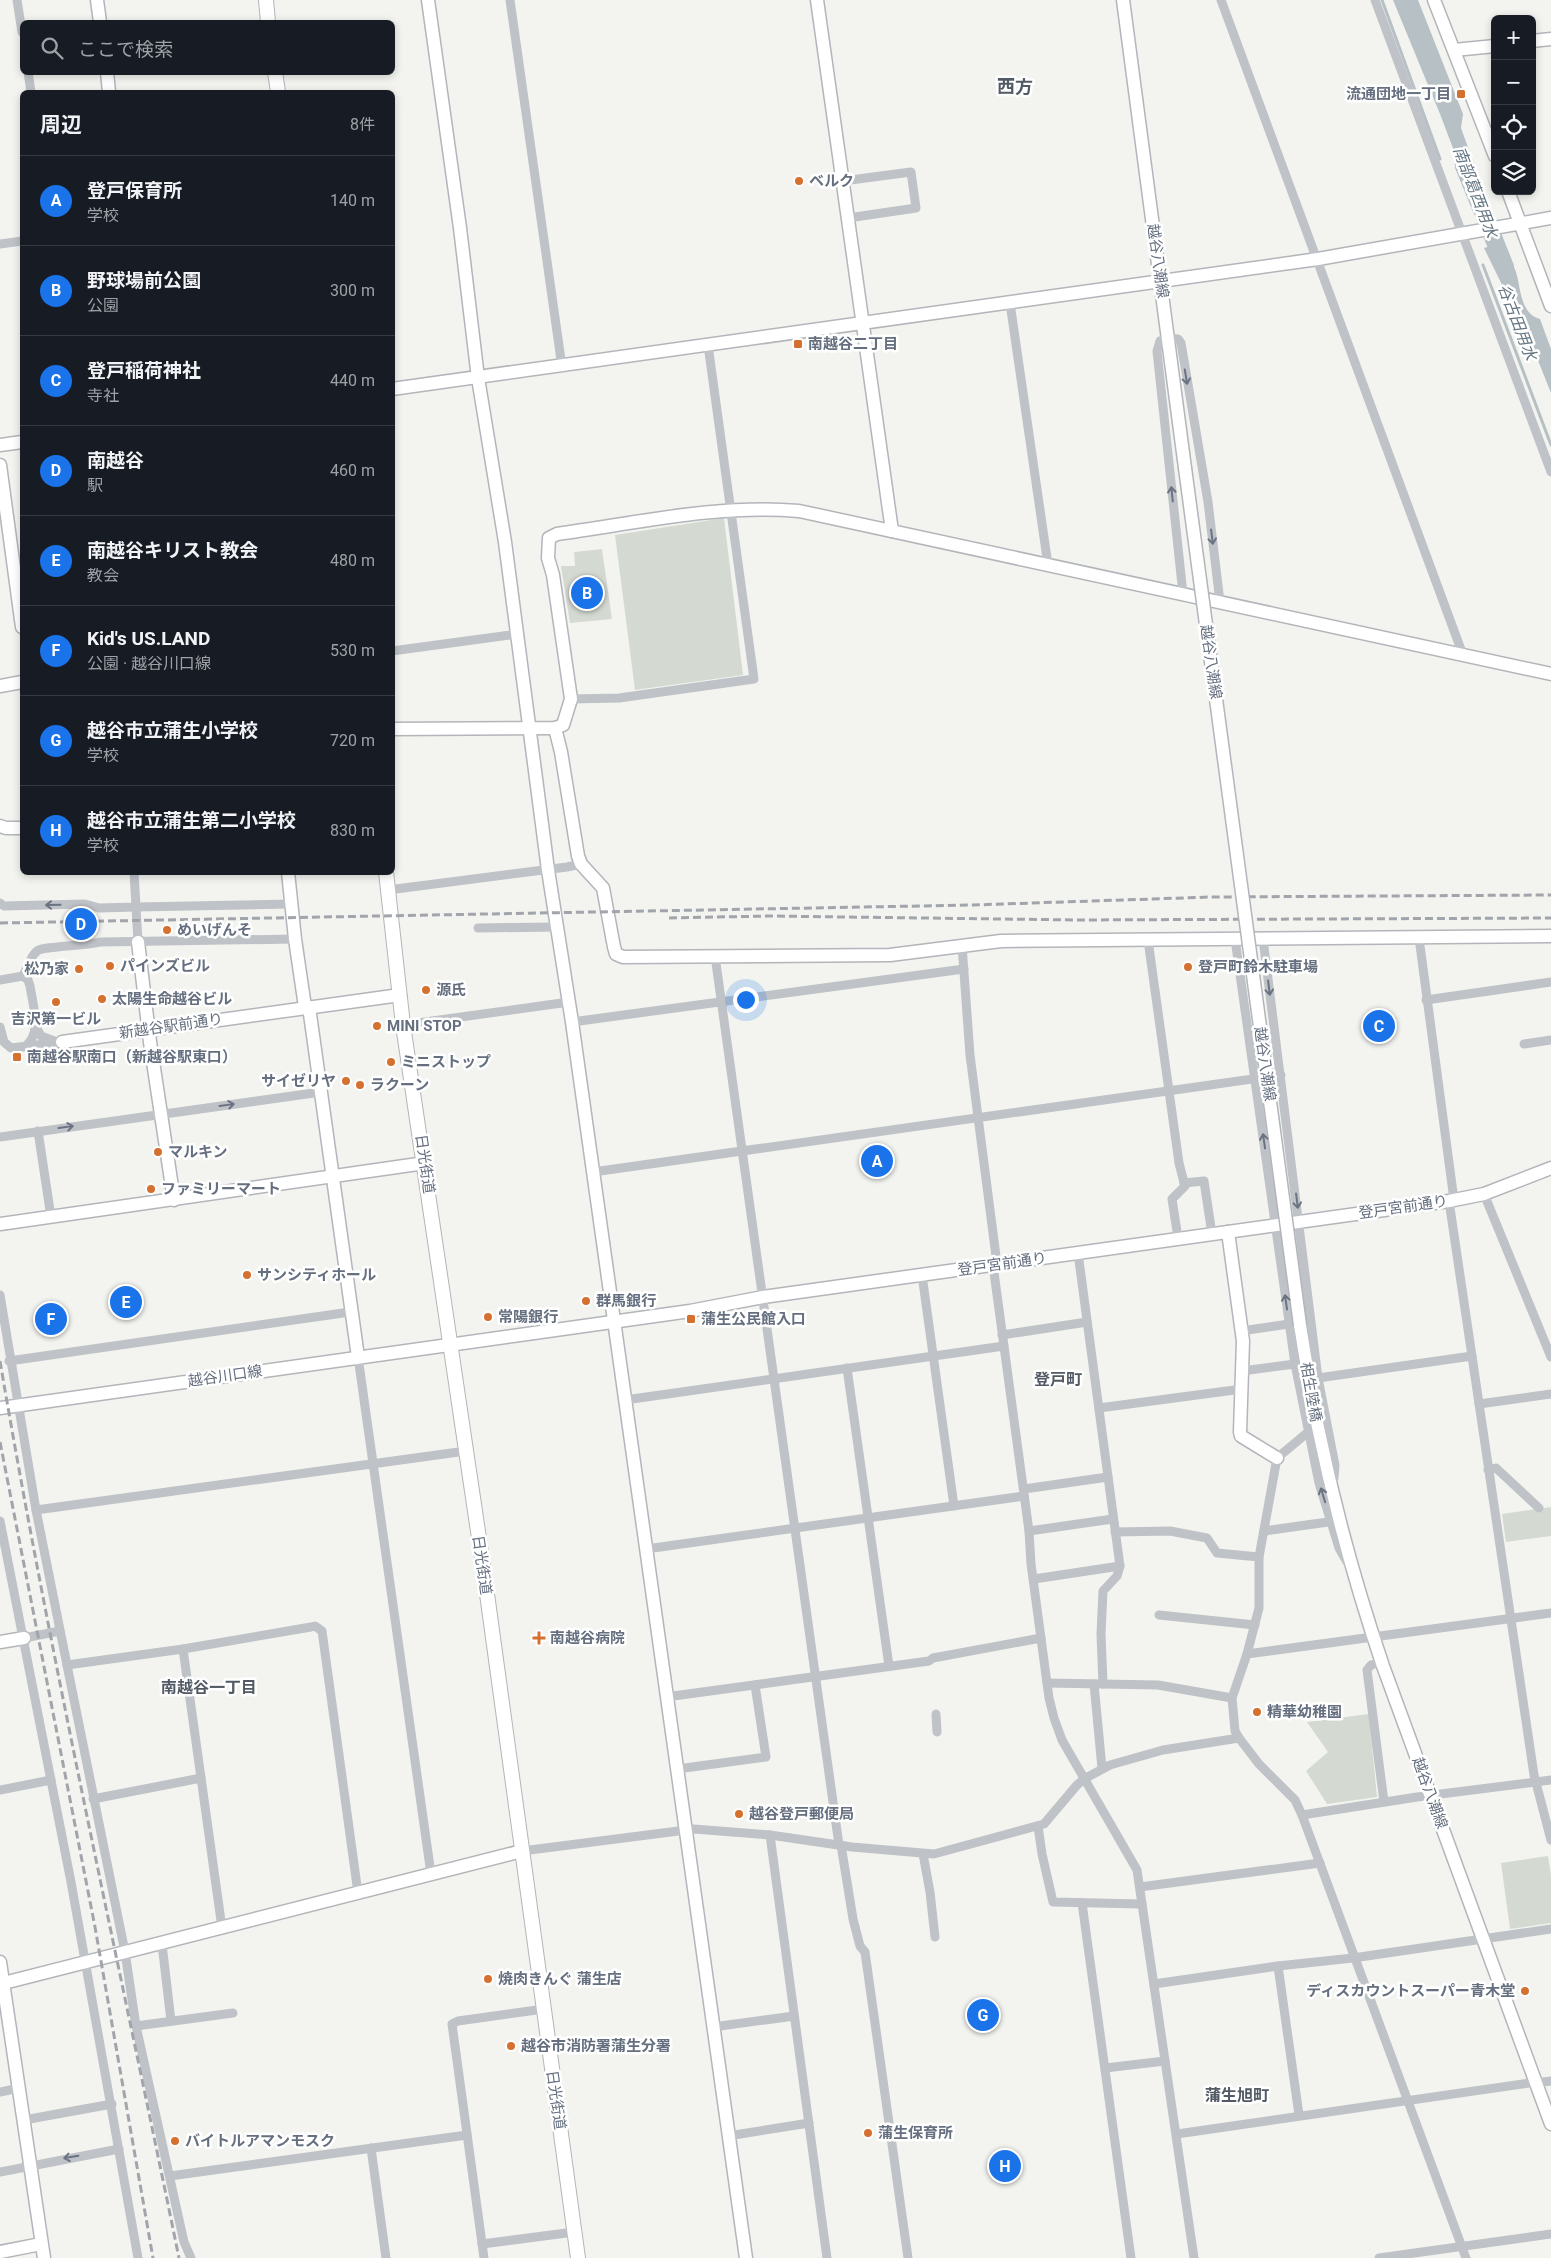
<!DOCTYPE html>
<html lang="ja">
<meta charset="utf-8">
<style>
:root{--surface:#171b24;--page:#20242c;--text:#f1f3f6;--muted:#9ea1a6;--line:#363941;--accent:#1a73e8}
body{margin:0;font-family:Roboto,"Noto Sans JP",sans-serif;background:var(--page);color:var(--text)}
.controls{position:absolute;right:15px;top:15px;display:grid;overflow:hidden;border-radius:8px;box-shadow:0 2px 8px #0003}
.controls button{width:45px;height:45px;display:grid;place-items:center;padding:0;border:0;border-bottom:1px solid var(--line);background:var(--surface);color:var(--text);font:25px sans-serif}
.you{position:absolute;left:745px;top:999px;width:18px;height:18px;margin:-12px;border:4px solid #fff;border-radius:50%;background:#1a73e8;box-shadow:0 0 0 8px #1a73e833}
.badge{display:grid;place-items:center;width:32px;height:32px;border-radius:50%;background:var(--accent);color:#fff;font-size:16px;font-weight:700}
.pin{position:absolute;translate:-50% -50%;border:2px solid #fff;box-shadow:0 1px 5px #0006}
.list{margin:0;padding:0;list-style:none}
h2{display:flex;justify-content:space-between;align-items:center;height:65px;margin:0;padding:0 20px;font-size:21px}
h2 small{font-size:16px;font-weight:400;color:var(--muted)}
.list li{display:grid;grid-template-columns:32px 1fr auto;gap:15px;align-items:center;box-sizing:border-box;height:90px;padding:0 20px;border-top:1px solid var(--line)}
.list b{display:block;font-size:19px;white-space:nowrap}
.list p{margin:0;font-size:16px;white-space:nowrap;color:var(--muted)}
.list em{font-size:16px;font-style:normal;color:var(--muted)}
.icon{flex:none;width:28px;height:28px;fill:none;stroke:currentColor;stroke-width:2;stroke-linecap:round;stroke-linejoin:round}
.map{position:relative;flex:none;width:1551px;height:2258px;overflow:hidden}
.search{position:absolute;background:var(--surface);box-shadow:0 2px 8px #0003;left:20px;top:20px;width:375px;height:55px;display:flex;align-items:center;gap:12px;box-sizing:border-box;padding:0 18px;border-radius:8px;color:var(--muted);font-size:19px}
.panel{position:absolute;background:var(--surface);box-shadow:0 2px 8px #0003;left:20px;top:90px;width:375px;height:785px;border-radius:8px}
.map>svg:first-child{display:block}
.green{fill:#d4dad2}
.water{fill:#b7c0c5}
.lines{fill:none;stroke-linecap:round;stroke-linejoin:round}
.stream{stroke:#b7c0c5;stroke-width:3}
.river{stroke:#b7c0c5;stroke-width:18}
.secondary-casing{stroke:#b2b5ba;stroke-width:15}
.primary-casing{stroke:#b3b5b9;stroke-width:16}
.street{stroke:#bfc2c6;stroke-width:9}
.secondary{stroke:#fff;stroke-width:12}
.primary{stroke:#fff;stroke-width:14}
.rail{stroke:#a1a4aa;stroke-width:3;stroke-dasharray:8 4;stroke-linecap:butt}
.secondary-bridge-casing{stroke:#b2b5ba;stroke-width:15;stroke-linecap:butt}
.secondary-bridge{stroke:#fff;stroke-width:12}
.oneway{stroke:#6a7383}
.poi-dot{fill:#d5702f;stroke:#fff;stroke-width:2}
.labels{text-anchor:middle;stroke-width:5;stroke-linejoin:round;paint-order:stroke}
.poi-label{font-size:15px;font-weight:bold;fill:#656f7f;stroke:#fff;text-anchor:start}
.street-label{font-size:15px;fill:#656f7f;stroke:#fff}
.water-label{font-size:16px;font-style:italic;fill:#667783;stroke:#fff}
.neighbourhood-label{font-size:16px;font-weight:bold;fill:#525a65;stroke:#fff}
.quarter-label{font-size:18px;font-weight:bold;fill:#525a65;stroke:#fff}
</style>
<div class="map">
<svg width="1551" height="2258" viewBox="0 0 1551 2258">
<rect width="100%" height="100%" fill="#f3f4f0"/>
<g class="green">
<polygon points="724,518 743,675 635,690 615,535"/>
<polygon points="602,549 612,619 570,623 561,566 575,566 574,552"/>
<polygon points="1551,1507 1551,1536 1506,1542 1502,1514"/>
<polygon points="1369,1714 1377,1797 1327,1804 1306,1771 1328,1752 1307,1722"/>
<polygon points="1548,1856 1551,1876 1551,1923 1510,1929 1501,1863"/>
</g>
<g class="water">
<polygon points="1393,0 1418,0 1463,114 1461,128 1490,208 1473,212 1455,168 1454,151 1440,114"/>
<path d="M1504,242C1508,252 1512,262 1516,272C1521,288 1520,314 1540,319L1551,349V393L1533,348L1484,248Z"/>
</g>
<g class="lines">
<g class="stream">
<polyline points="1382,0 1440,159"/>
<polyline points="1483,265 1551,445"/>
</g>
<polyline class="river" points="1474,189 1505,267"/>
<g class="secondary-casing">
<g id="secondary">
<polyline points="97,0 100,22"/>
<polyline points="428,0 460,228 478,378 505,542 548,870 572,1022 746,2258"/>
<polyline points="817,0 892,531"/>
<polyline points="1123,0 1185,468"/>
<polyline points="1434,0 1495,156"/>
<polyline points="1532,41 1551,39"/>
<polyline points="1454,50 1495,46"/>
<polyline points="107,72 109,92"/>
<polyline points="1508,191 1551,306"/>
<polyline points="392,389 1318,259 1551,218"/>
<polyline points="0,445 22,442"/>
<polyline points="0,465 22,627"/>
<polyline points="0,686 22,682"/>
<polyline points="555,728 561,752 578,856 581,864 603,888 614,947 616,954 623,957 890,955 1001,941 1551,936"/>
<path d="M392,729L555,728L563,725L571,699L553,575L548,558L549,538L557,534C637,523 718,504 799,511L1551,674"/>
<polyline points="0,826 6,828 22,828"/>
<polyline points="288,872 295,939 305,1007"/>
<polyline points="138,942 150,1042 174,1200"/>
<polyline points="309,1007 358,1357"/>
<polyline points="62,1042 400,995"/>
<polyline points="0,1224 425,1163"/>
<polyline points="1228,1232 1243,1341 1240,1432 1241,1436 1277,1458"/>
<path d="M1300,1325C1317,1441 1345,1554 1383,1666L1551,2124"/>
<polyline points="0,1408 534,1333 690,1311 763,1297 1449,1201 1484,1194 1551,1168"/>
<polyline points="0,1642 24,1638"/>
<polyline points="0,1962 44,2258"/>
<polyline points="0,1984 522,1851"/>
<polyline points="0,2252 41,2244"/>
</g>
</g>
<g class="primary-casing">
<g id="primary">
<polyline points="266,0 268,22"/>
<polyline points="275,72 278,92"/>
<polyline points="386,872 403,1025 484,1572 578,2258"/>
</g>
</g>
<g class="street">
<polyline points="17,0 22,32"/>
<polyline points="510,0 562,367"/>
<polyline points="1221,0 1463,655"/>
<polyline points="1375,0 1551,472"/>
<polyline points="28,72 31,92"/>
<polyline points="843,181 911,172 916,208 848,218"/>
<polyline points="0,244 22,241"/>
<polyline points="1010,303 1048,565"/>
<polyline points="1183,594 1157,351 1160,341 1168,338 1178,339 1181,343 1208,502 1220,602"/>
<polyline points="392,651 517,634"/>
<polyline points="571,699 619,698 754,679 708,345"/>
<polyline points="388,890 567,867 581,864"/>
<polyline points="0,903 4,906 85,904 99,908 136,907 134,872"/>
<polyline points="478,928 558,927"/>
<polyline points="1419,938 1454,1200"/>
<polyline points="1235,939 1295,1364 1319,1483 1339,1548 1347,1562"/>
<polyline points="1263,939 1318,1378 1335,1465 1334,1478 1332,1483"/>
<polyline points="1148,940 1179,1163 1185,1186 1172,1199 1178,1238"/>
<polyline points="138,942 136,907 291,904"/>
<polyline points="962,945 970,1055 997,1264"/>
<polyline points="715,956 839,1845"/>
<path d="M23,976C27,968 30,957 37,951C43,946 87,946 100,942L295,939"/>
<path d="M0,980L23,976L28,980L30,986C33,1006 43,1035 24,1047"/>
<polyline points="1426,1000 1551,982"/>
<polyline points="572,1022 964,969"/>
<polyline points="403,1025 569,1002"/>
<polyline points="0,1027 4,1042 11,1048 62,1042"/>
<polyline points="36,1027 41,1036 57,1042"/>
<polyline points="1524,1044 1551,1040"/>
<polyline points="38,1131 51,1217"/>
<polyline points="0,1137 321,1092"/>
<polyline points="593,1172 1281,1075"/>
<polyline points="1184,1183 1204,1181 1212,1234"/>
<polyline points="1484,1194 1551,1357"/>
<polyline points="1449,1201 1534,1775 1551,1840"/>
<polyline points="1078,1253 1120,1566 1117,1576 1103,1591 1101,1634 1103,1684"/>
<polyline points="993,1265 1029,1531 1031,1564 1049,1698 1054,1718 1062,1740 1137,1870 1194,2258"/>
<polyline points="922,1275 954,1506"/>
<polyline points="0,1295 36,1510 67,1665"/>
<polyline points="1241,1331 1289,1324"/>
<polyline points="1002,1335 1087,1322"/>
<polyline points="358,1357 431,1874"/>
<polyline points="9,1361 350,1312"/>
<polyline points="847,1368 889,1666"/>
<polyline points="1242,1371 1295,1364"/>
<polyline points="1318,1378 1472,1356"/>
<polyline points="625,1400 1004,1346"/>
<polyline points="1479,1404 1551,1394"/>
<polyline points="1099,1408 1242,1389"/>
<polyline points="1307,1433 1277,1458 1259,1557 1259,1608 1247,1654 1232,1698 1235,1731 1239,1738 1259,1764 1295,1800 1302,1815 1466,2258"/>
<polyline points="1488,1470 1496,1468 1539,1508"/>
<polyline points="1024,1489 1108,1477"/>
<polyline points="36,1510 466,1451"/>
<polyline points="0,1521 71,1882 138,2258"/>
<polyline points="1029,1531 1113,1519"/>
<polyline points="1264,1531 1335,1521"/>
<polyline points="1115,1532 1170,1531 1207,1538 1217,1553 1259,1557"/>
<polyline points="646,1549 1024,1496"/>
<polyline points="1034,1579 1120,1566"/>
<polyline points="1159,1615 1255,1625"/>
<polyline points="24,1638 60,1631"/>
<polyline points="183,1649 222,1928"/>
<polyline points="1247,1654 1551,1613"/>
<polyline points="1382,1662 1371,1665 1367,1670 1384,1802"/>
<polyline points="1047,1683 1158,1685 1232,1698"/>
<polyline points="1094,1684 1102,1768"/>
<polyline points="666,1697 929,1661 933,1658 1041,1638"/>
<polyline points="936,1714 937,1732"/>
<polyline points="677,1769 766,1757 755,1685"/>
<polyline points="0,1790 51,1780"/>
<polyline points="93,1799 201,1778"/>
<polyline points="1302,1815 1417,1797 1551,1780"/>
<polyline points="1038,1826 1042,1854 1053,1902 1142,1904"/>
<polyline points="770,1835 827,2258"/>
<polyline points="841,1845 853,1919 860,1946 865,1952 908,2258"/>
<polyline points="522,1851 694,1829 770,1835 852,1847 934,1854 1044,1824 1077,1785 1084,1779 1110,1765 1163,1750 1239,1738"/>
<polyline points="923,1854 930,1892 935,1937"/>
<polyline points="1140,1887 1320,1863"/>
<polyline points="1082,1903 1131,2258"/>
<polyline points="162,1944 171,2021"/>
<polyline points="1278,1966 1299,2115"/>
<polyline points="1154,1984 1278,1966 1353,1958 1551,1929"/>
<polyline points="136,2026 233,2013"/>
<polyline points="713,2027 794,2016"/>
<polyline points="1105,2068 1165,2061"/>
<polyline points="1536,2083 1551,2081"/>
<polyline points="0,2092 19,2088"/>
<polyline points="24,2120 112,2104"/>
<polyline points="1177,2134 1536,2082"/>
<polyline points="728,2136 809,2123"/>
<polyline points="371,2148 386,2258"/>
<polyline points="0,2172 119,2149"/>
<polyline points="170,2176 467,2135"/>
<polyline points="482,2244 574,2232"/>
<polyline points="191,2258 184,2242 136,2026 125,1952 67,1665 183,1649 311,1627 315,1626 322,1631 358,1893"/>
<polyline points="484,2258 452,2024 458,2021 544,2009"/>
<polyline points="1379,2258 1551,2234"/>
</g>
<use href="#secondary" class="secondary"/>
<use href="#primary" class="primary"/>
<g class="rail">
<polyline points="669,918 768,916 1079,920 1551,918"/>
<polyline points="0,923 973,905 1211,897 1551,895"/>
<path d="M0,1361C51,1662 118,1959 179,2258"/>
<polyline points="0,1442 95,1927 153,2258"/>
</g>
<g class="secondary-bridge-casing">
<polyline id="secondary-bridge" points="1185,468 1300,1325"/>
</g>
<use href="#secondary-bridge" class="secondary-bridge"/>
</g>
<defs><path id="oneway-shaft" d="M-6 0H5M1.5-3L5.5 0L1.5 3" fill="none" stroke-width="1.6" stroke-linecap="round" stroke-linejoin="round" transform="scale(1.25)"/></defs>
<g class="oneway">
<use href="#oneway-shaft" transform="translate(1186 377) rotate(81)"/>
<use href="#oneway-shaft" transform="translate(1172 494) rotate(-96)"/>
<use href="#oneway-shaft" transform="translate(1212 537) rotate(83)"/>
<use href="#oneway-shaft" transform="translate(53 905) rotate(179)"/>
<use href="#oneway-shaft" transform="translate(1269 988) rotate(83)"/>
<use href="#oneway-shaft" transform="translate(227 1105) rotate(-8)"/>
<use href="#oneway-shaft" transform="translate(66 1127) rotate(-8)"/>
<use href="#oneway-shaft" transform="translate(1264 1141) rotate(-98)"/>
<use href="#oneway-shaft" transform="translate(1297 1201) rotate(83)"/>
<use href="#oneway-shaft" transform="translate(1286 1302) rotate(-98)"/>
<use href="#oneway-shaft" transform="translate(1323 1495) rotate(-107)"/>
<use href="#oneway-shaft" transform="translate(71 2157) rotate(170)"/>
</g>
<g class="poi-dot">
<rect x="1456" y="89" width="10" height="10" rx="2.5"/>
<circle cx="799" cy="181" r="5"/>
<rect x="793" y="339" width="10" height="10" rx="2.5"/>
<circle cx="167" cy="930" r="5"/>
<circle cx="110" cy="966" r="5"/>
<circle cx="1188" cy="967" r="5"/>
<circle cx="79" cy="969" r="5"/>
<circle cx="426" cy="990" r="5"/>
<circle cx="102" cy="999" r="5"/>
<circle cx="56" cy="1002" r="5"/>
<circle cx="377" cy="1026" r="5"/>
<rect x="12" y="1052" width="10" height="10" rx="2.5"/>
<circle cx="391" cy="1062" r="5"/>
<circle cx="346" cy="1081" r="5"/>
<circle cx="360" cy="1085" r="5"/>
<circle cx="158" cy="1152" r="5"/>
<circle cx="151" cy="1189" r="5"/>
<circle cx="247" cy="1275" r="5"/>
<circle cx="586" cy="1301" r="5"/>
<circle cx="488" cy="1317" r="5"/>
<rect x="686" y="1314" width="10" height="10" rx="2.5"/>
<path d="M536.5 1630.5h5v5h5v5h-5v5h-5v-5h-5v-5h5z"/>
<circle cx="1257" cy="1712" r="5"/>
<circle cx="739" cy="1814" r="5"/>
<circle cx="488" cy="1979" r="5"/>
<circle cx="1525" cy="1991" r="5"/>
<circle cx="511" cy="2046" r="5"/>
<circle cx="868" cy="2133" r="5"/>
<circle cx="175" cy="2141" r="5"/>
</g>
<g class="labels">
<g class="poi-label">
<text x="1451" y="99" text-anchor="end">流通団地一丁目</text>
<text x="809" y="186">ベルク</text>
<text x="808" y="349">南越谷二丁目</text>
<text x="177" y="935">めいげんそ</text>
<text x="120" y="971">パインズビル</text>
<text x="1198" y="972">登戸町鈴木駐車場</text>
<text x="69" y="974" text-anchor="end">松乃家</text>
<text x="436" y="995">源氏</text>
<text x="112" y="1004">太陽生命越谷ビル</text>
<text x="56" y="1024" text-anchor="middle">吉沢第一ビル</text>
<text x="387" y="1031">MINI STOP</text>
<text x="27" y="1062">南越谷駅南口（新越谷駅東口）</text>
<text x="401" y="1067">ミニストップ</text>
<text x="336" y="1086" text-anchor="end">サイゼリヤ</text>
<text x="370" y="1090">ラクーン</text>
<text x="168" y="1157">マルキン</text>
<text x="161" y="1194">ファミリーマート</text>
<text x="257" y="1280">サンシティホール</text>
<text x="596" y="1306">群馬銀行</text>
<text x="498" y="1322">常陽銀行</text>
<text x="701" y="1324">蒲生公民館入口</text>
<text x="550" y="1643">南越谷病院</text>
<text x="1267" y="1717">精華幼稚園</text>
<text x="749" y="1819">越谷登戸郵便局</text>
<text x="498" y="1984">焼肉きんぐ 蒲生店</text>
<text x="1515" y="1996" text-anchor="end">ディスカウントスーパー青木堂</text>
<text x="521" y="2051">越谷市消防署蒲生分署</text>
<text x="878" y="2138">蒲生保育所</text>
<text x="185" y="2146">バイトルアマンモスク</text>
</g>
<g class="street-label">
<text transform="translate(1158 261) rotate(82)" y="5">越谷八潮線</text>
<text transform="translate(1211 662) rotate(82)" y="5">越谷八潮線</text>
<text transform="translate(171 1026) rotate(-8)" y="5">新越谷駅前通り</text>
<text transform="translate(1265 1064) rotate(82)" y="5">越谷八潮線</text>
<text transform="translate(425 1164) rotate(82)" y="5">日光街道</text>
<text transform="translate(1403 1207) rotate(-8)" y="5">登戸宮前通り</text>
<text transform="translate(1002 1264) rotate(-8)" y="5">登戸宮前通り</text>
<text transform="translate(225 1376) rotate(-8)" y="5">越谷川口線</text>
<text transform="translate(1311 1392) rotate(80)" y="5">相生陸橋</text>
<text transform="translate(482 1565) rotate(82)" y="5">日光街道</text>
<text transform="translate(1430 1793) rotate(70)" y="5">越谷八潮線</text>
<text transform="translate(556 2100) rotate(82)" y="5">日光街道</text>
</g>
<g class="water-label">
<text transform="translate(1476 192) rotate(69)" y="6">南部葛西用水</text>
<text transform="translate(1518 322) rotate(69)" y="6">谷古田用水</text>
</g>
<g class="neighbourhood-label">
<text x="1058" y="1385">登戸町</text>
<text x="209" y="1693">南越谷一丁目</text>
<text x="1237" y="2101">蒲生旭町</text>
</g>
<g class="quarter-label">
<text x="1015" y="93">西方</text>
</g>
</g>
</svg>
<div class="controls">
<button>+</button>
<button>−</button>
<button><svg class="icon" aria-label="locate" viewBox="0 0 24 24"><circle cx="12" cy="12" r="6"/><path d="M12 2v4M12 18v4M2 12h4M18 12h4"/></svg></button>
<button><svg class="icon" aria-label="layers" viewBox="0 0 24 24"><path d="M12 4l9 5-9 5-9-5zM3 14l9 5 9-5"/></svg></button>
</div>
<div class="you"></div>
<div class="pin badge" style="left:877px;top:1161px">A</div>
<div class="pin badge" style="left:587px;top:593px">B</div>
<div class="pin badge" style="left:1379px;top:1026px">C</div>
<div class="pin badge" style="left:81px;top:924px">D</div>
<div class="pin badge" style="left:126px;top:1302px">E</div>
<div class="pin badge" style="left:51px;top:1319px">F</div>
<div class="pin badge" style="left:983px;top:2015px">G</div>
<div class="pin badge" style="left:1005px;top:2166px">H</div>
<div class="search"><svg class="icon" aria-label="search" viewBox="0 0 24 24"><circle cx="10" cy="10" r="6"/><path d="M15 15l6 6"/></svg>ここで検索</div>
<section class="panel">
<h2>周辺<small>8件</small></h2>
<ul class="list">
<li><span class="badge">A</span><div><b>登戸保育所</b><p>学校</p></div><em>140 m</em></li>
<li><span class="badge">B</span><div><b>野球場前公園</b><p>公園</p></div><em>300 m</em></li>
<li><span class="badge">C</span><div><b>登戸稲荷神社</b><p>寺社</p></div><em>440 m</em></li>
<li><span class="badge">D</span><div><b>南越谷</b><p>駅</p></div><em>460 m</em></li>
<li><span class="badge">E</span><div><b>南越谷キリスト教会</b><p>教会</p></div><em>480 m</em></li>
<li><span class="badge">F</span><div><b>Kid's US.LAND</b><p>公園 · 越谷川口線</p></div><em>530 m</em></li>
<li><span class="badge">G</span><div><b>越谷市立蒲生小学校</b><p>学校</p></div><em>720 m</em></li>
<li><span class="badge">H</span><div><b>越谷市立蒲生第二小学校</b><p>学校</p></div><em>830 m</em></li>
</ul>
</section>
</div>
